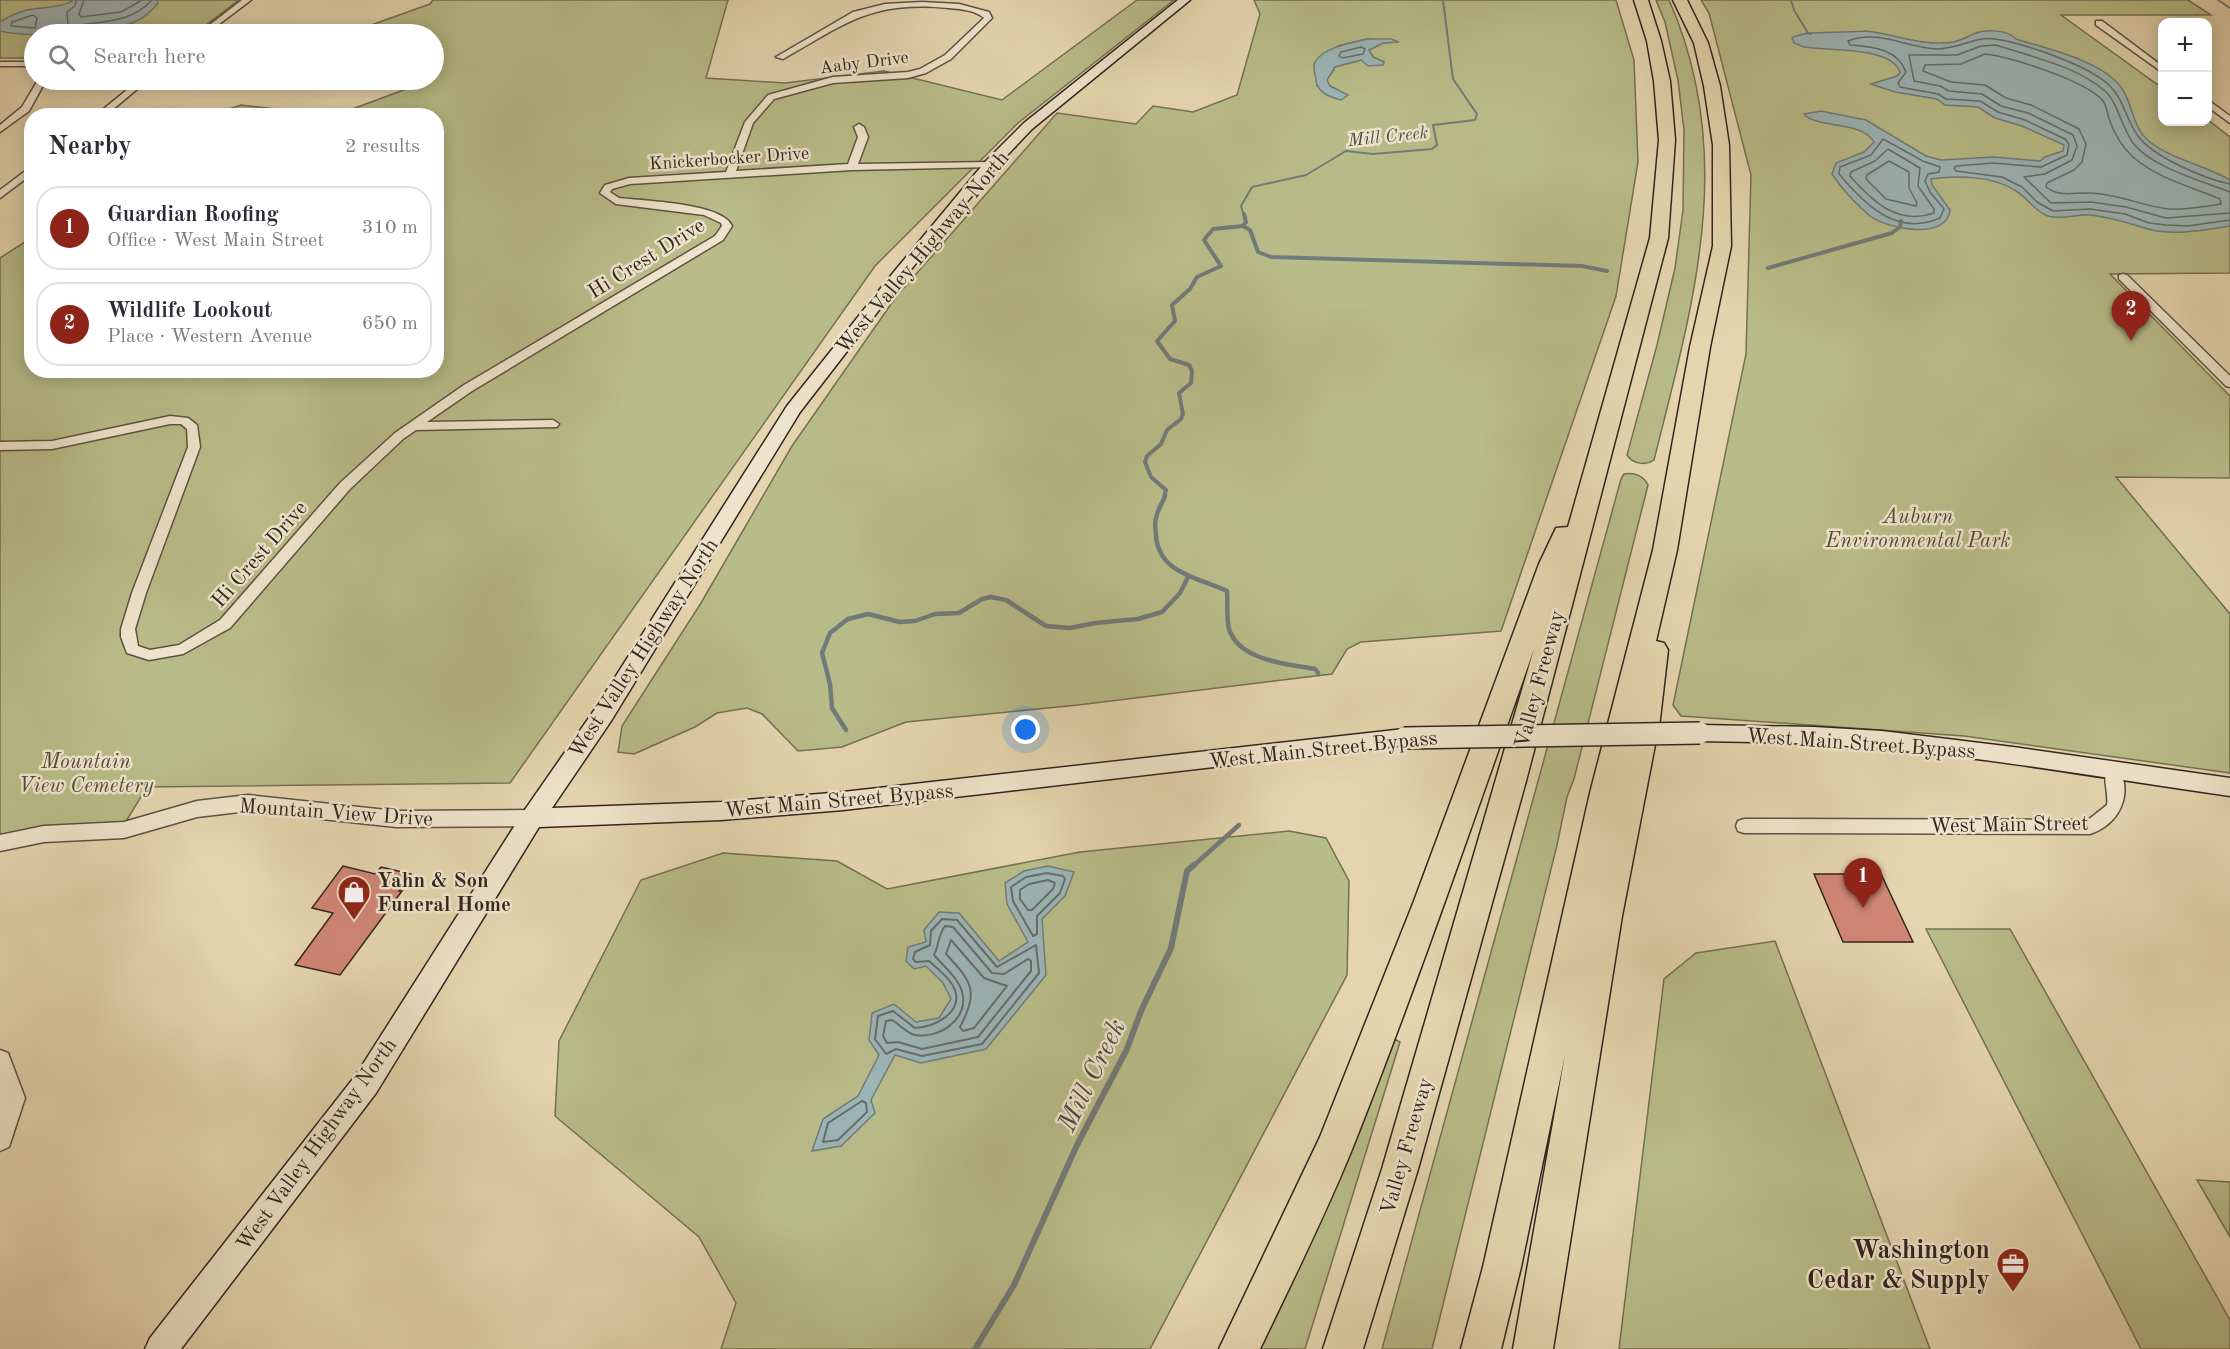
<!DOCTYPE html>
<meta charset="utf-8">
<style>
:root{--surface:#fff;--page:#f7f7f7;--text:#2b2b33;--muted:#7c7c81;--line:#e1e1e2;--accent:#8f2418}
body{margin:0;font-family:"Old Standard TT",serif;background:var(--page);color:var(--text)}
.controls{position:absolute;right:18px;top:18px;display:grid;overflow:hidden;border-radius:12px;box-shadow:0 3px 15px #0003}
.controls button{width:54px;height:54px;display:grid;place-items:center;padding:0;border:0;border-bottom:2px solid var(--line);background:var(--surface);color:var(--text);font:30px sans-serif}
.you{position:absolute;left:1026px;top:730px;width:21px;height:21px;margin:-15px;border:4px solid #fff;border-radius:50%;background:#1a73e8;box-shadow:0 0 0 9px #1a73e833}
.badge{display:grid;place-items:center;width:39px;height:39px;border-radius:50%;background:var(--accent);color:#fff;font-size:20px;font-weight:700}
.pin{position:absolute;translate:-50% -50px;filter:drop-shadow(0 2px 3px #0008)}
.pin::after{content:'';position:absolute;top:32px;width:21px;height:18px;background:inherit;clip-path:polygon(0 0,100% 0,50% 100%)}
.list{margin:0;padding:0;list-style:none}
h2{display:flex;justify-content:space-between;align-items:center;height:78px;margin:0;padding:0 24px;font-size:26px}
h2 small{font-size:20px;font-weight:400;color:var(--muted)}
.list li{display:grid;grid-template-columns:39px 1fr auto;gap:18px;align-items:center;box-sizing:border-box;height:84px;margin:0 12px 12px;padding:0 12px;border:2px solid var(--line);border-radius:24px}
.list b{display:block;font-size:22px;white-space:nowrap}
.list p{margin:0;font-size:20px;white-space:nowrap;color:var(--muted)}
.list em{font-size:20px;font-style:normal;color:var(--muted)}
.icon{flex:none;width:33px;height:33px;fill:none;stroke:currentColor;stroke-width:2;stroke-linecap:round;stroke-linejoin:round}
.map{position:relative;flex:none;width:2230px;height:1349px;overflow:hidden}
.search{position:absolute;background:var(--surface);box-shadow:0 3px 15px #0003;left:24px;top:24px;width:420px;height:66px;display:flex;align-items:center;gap:15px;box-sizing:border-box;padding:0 21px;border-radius:33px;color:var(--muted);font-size:22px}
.panel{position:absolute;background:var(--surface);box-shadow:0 3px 15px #0003;left:24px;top:108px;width:420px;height:270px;border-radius:24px}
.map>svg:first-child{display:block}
.green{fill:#b8bc88;stroke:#747054;stroke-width:1.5;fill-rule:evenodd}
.water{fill:#9cb5b7;stroke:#717b7a;stroke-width:1.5}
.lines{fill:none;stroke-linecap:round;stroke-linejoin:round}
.shore-far1{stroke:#666d6b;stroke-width:1.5}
.shore{stroke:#666d6b;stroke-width:2}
.stream-far3{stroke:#717b7a;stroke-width:2}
.stream-far2{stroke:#717b7a;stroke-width:4}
.stream-far1{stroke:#717b7a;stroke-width:4.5}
.stream{stroke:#717b7a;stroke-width:6}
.building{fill:#d18676;stroke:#31251f;stroke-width:1.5}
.minor-casing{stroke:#5e5143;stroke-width:3}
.tertiary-casing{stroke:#5e5143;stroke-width:3}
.secondary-casing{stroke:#31251f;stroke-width:3}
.motorway-casing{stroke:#31251f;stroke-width:3}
.minor{fill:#eee4cb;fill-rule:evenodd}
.tertiary{fill:#eee4cb;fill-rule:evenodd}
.secondary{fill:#eee4cb;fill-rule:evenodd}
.motorway{fill:#e5d5af;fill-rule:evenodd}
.secondary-bridge-casing{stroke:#31251f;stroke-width:24;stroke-linecap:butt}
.secondary-bridge{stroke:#eee4cb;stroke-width:21}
.labels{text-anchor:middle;stroke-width:5;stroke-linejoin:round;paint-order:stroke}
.far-street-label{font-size:18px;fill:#31251f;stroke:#eee4cb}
.far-water-label{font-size:18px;font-style:italic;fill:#4c4945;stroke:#eee4cb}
.street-label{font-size:21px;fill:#31251f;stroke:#eee4cb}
.park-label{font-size:21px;font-style:italic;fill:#534b39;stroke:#eee4cb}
.poi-label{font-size:21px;font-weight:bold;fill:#31251f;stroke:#eee4cb;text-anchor:start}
.near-poi-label{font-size:26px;font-weight:bold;fill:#31251f;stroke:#eee4cb;text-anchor:end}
.near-water-label{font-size:27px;font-style:italic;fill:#4c4945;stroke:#eee4cb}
</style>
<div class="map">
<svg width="2230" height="1349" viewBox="0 0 2230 1349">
<rect width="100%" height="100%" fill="#e5d5af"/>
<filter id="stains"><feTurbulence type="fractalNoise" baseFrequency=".00333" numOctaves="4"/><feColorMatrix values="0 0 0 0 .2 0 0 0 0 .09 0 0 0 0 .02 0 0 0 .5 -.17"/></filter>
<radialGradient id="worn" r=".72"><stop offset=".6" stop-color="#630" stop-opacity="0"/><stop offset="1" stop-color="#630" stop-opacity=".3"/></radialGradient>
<g class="green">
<polygon points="0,0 239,0 194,34 34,34 34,58 0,58"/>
<polygon points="433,0 728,0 706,78 785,83 884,71 1002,100 1137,0 1174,0 1018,123 875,266 510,783 147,787 120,831 0,843 0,258 31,238 32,370 436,370 436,116 336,115 409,88 397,80 434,80 434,34 346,34 430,4"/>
<path d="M1254,0H1616L1634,60L1638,162L1616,296L1501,631L1361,642L1347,649L1332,674L1078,705L906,722L842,747L798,751L762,714L747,708L717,713L695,727L634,754L618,752L622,726L701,603L792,446L896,297L1057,113L1136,124L1153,106L1193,112L1237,95L1260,14ZM1367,39L1397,42L1383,43L1369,50L1373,57L1384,62L1361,60L1334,67V70L1326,80L1330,86L1347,95L1317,86L1338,46Z"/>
<path d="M1656,0H1669C1738,156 1693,304 1654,460C1645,466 1633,464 1627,455L1657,345L1675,268L1683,210L1684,131L1678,80L1665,22Z"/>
<polygon points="1701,0 2188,0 2211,15 2061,15 2162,88 2162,122 2208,120 2230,137 2230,273 2110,274 2230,396 2230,478 2116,477 2230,614 2230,773 1964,736 1681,716 1673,705 1746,354 1751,175 1709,13"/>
<polygon points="241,105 326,115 211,115"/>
<path d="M1624,474C1634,472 1644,476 1648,485L1574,779L1567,797L1557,845L1432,1349H1382L1621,479Z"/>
<polygon points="1289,831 1326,838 1349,881 1347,975 1150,1349 721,1349 736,1303 699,1237 555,1116 559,1041 641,880 723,853 837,861 887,889 1080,852"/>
<polygon points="1926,929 2010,929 2230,1320 2230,1349 2141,1349"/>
<polygon points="1775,941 1930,1349 1619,1349 1664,979 1696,953"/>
<polygon points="1393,1038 1400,1042 1305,1349 1259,1349"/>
<polygon points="2197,1180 2230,1182 2230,1237"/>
</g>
<g class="water">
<path d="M74,0H157L158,3C151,12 143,19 132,23C106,33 27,38 0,31V22C8,17 18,12 27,10C42,7 62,8 74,0Z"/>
<path d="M1866,31C1895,34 1924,47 1954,42C1962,40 1969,36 1976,33C1987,29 2008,30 2016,39C2047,49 2105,61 2123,90C2133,106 2133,129 2150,142C2173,160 2205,165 2230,180V226C2204,230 2174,236 2148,229C2128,223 2110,217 2090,215C2076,214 2062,220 2048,216C2035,212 2028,198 2016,191C1994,176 1957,175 1931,179L1932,185L1950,210C1947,241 1887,229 1870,216C1856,204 1842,189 1832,174L1836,163L1864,152L1874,142C1862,120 1816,129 1804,114L1821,111L1866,120L1926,156L1941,160L1994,157L2040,161L2045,157L2063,151L2064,145L2022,126L1995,118L1978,107L1945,105L1937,99L1895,92L1871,84L1897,76L1900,72C1891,46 1828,51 1804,47L1794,43L1792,38C1802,30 1849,33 1866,31Z"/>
<path d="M1367,39H1391L1399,42L1383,43L1369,50L1373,57L1384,62L1383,65L1368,66L1361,60L1335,67L1327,80L1330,86L1348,95L1341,100C1330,97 1319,94 1316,81C1316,76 1312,67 1315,62C1322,48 1353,42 1367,39Z"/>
<polygon points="1048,866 1074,872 1065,896 1042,919 1046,975 986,1049 921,1063 895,1055 871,1100 875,1113 841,1146 812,1151 823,1119 858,1096 879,1055 869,1040 872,1013 894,1004 916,1022 939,1018 951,999 943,983 926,966 914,969 906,961 908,947 926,942 924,930 939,912 959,913 999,961 1028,942 1007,904 1005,883 1024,871"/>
</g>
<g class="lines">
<g class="shore-far1">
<polyline points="84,0 79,14 81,17 121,12 142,0"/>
<polygon points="33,15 37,18 35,28 11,26 12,22"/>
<polyline points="40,34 43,31 56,30 68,25 67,12 75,6 76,0"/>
<path d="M69,34L70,27C100,20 129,25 152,0"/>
<polygon points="1361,47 1365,49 1363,54 1342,58 1339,56 1341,52"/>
<path d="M1985,54C2011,57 2087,81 2103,101C2107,106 2107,113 2109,119C2114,133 2122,147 2133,157C2157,178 2191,187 2220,199L2221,204C2204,207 2187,210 2169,209C2145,207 2119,194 2091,193C2074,192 2060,198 2046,187L2047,183L2074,170L2082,162L2086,144L2079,129L2031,105L2006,98L1985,85L1951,82L1923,71L1925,65L1961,64Z"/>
<path d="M1883,139L1923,161L1940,167L1939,172L1928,174L1925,181L1930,192L1944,209L1940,218C1897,237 1865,205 1839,174L1840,167L1871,155Z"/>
<path d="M1888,149L1920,168L1918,186L1934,209V213C1898,226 1872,201 1850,176L1851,172L1875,161Z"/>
<polygon points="1889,161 1909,172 1909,188 1917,203 1916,206 1886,199 1866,179 1867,175"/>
<path d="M2230,184C2205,179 2153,157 2138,136C2126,120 2124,99 2109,85C2088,65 2023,43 1995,39C1976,36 1958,49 1937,49C1907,48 1878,29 1848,41L1850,45C1872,47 1897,48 1906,72L1898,83L1900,87L1938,94L1946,99L1980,101L1998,112L2025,120L2065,139L2069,144L2067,155L2041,167L1994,163L1956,166L1954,168L1956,171L2002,177L2022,187L2037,202L2053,211L2090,209L2125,214L2149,223L2166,225L2188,226L2230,220"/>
<path d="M2230,192C2202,181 2151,167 2133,143C2122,128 2117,101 2105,91C2076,66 2032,57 1996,45L1981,46L1957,55H1909L1914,81L1940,86L1949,91L1982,94L2001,106L2028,113L2073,135L2077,146L2072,160L2045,174L2024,177L2051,203L2091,202L2126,207L2166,218L2230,213"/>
</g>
<g class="shore">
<polygon points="1047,873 1063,876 1065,879 1060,893 1037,916 1037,934 1033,936 1013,901 1011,887 1026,877"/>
<polygon points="1048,880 1055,883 1053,889 1032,910 1028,910 1020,899 1020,890 1029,884"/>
<path d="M942,919L957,920L997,967L1036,945L1039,973L982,1044L922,1056L896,1049L886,1054L875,1039L878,1016L893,1011L915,1028C933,1027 963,1014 955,990C950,978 938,969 929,961L916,962L913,959L915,952L930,945L931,931Z"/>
<path d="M945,926L953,927L992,973L1004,974L1028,959L1031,961V971L978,1037L922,1049L898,1042L887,1043L883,1036L886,1021L892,1020C899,1024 908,1034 915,1035C938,1039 966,1021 963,996C961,980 944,967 934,955C939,945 938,935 945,926Z"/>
<path d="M951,940L984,978L1007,986L974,1028L963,1031L960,1027C979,991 972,982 946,954Z"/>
<polygon points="862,1101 866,1103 867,1112 838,1140 823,1142 828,1123"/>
</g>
<g class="stream-far3">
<polyline points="1791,0 1794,10 1808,33 1811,34"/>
<polyline points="2218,0 2230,8"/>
<polyline points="1244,216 1241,206 1252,187 1306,175 1346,151 1373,154 1432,149 1437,145 1433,125 1475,120 1477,114 1453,79 1443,0"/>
</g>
<g class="stream-far2">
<polyline points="1243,226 1250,230 1258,252 1271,257 1582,266 1607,271"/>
<polyline points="1768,268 1892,233 1900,227 1901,221"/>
<polyline points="1164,498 1166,490 1151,477 1145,462 1147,456 1161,444 1167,430 1181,419 1183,414 1179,393 1191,383 1192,371 1189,365 1170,359 1157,341 1175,321 1172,305 1190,289 1197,277 1221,266 1204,240 1213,229 1243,226 1246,222 1244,214"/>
</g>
<g class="stream-far1">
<path d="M1165,496C1162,504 1157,511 1156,518C1154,524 1156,531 1156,537C1160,574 1199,578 1227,591C1228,603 1226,617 1229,629C1239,661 1288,664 1315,669L1318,673"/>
<polyline points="846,730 832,708 830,684 822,653 830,633 848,619 868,614 900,622 915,621 935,614 959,613 982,599 991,597 1006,600 1046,626 1070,628 1095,623 1138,619 1162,612 1180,593 1188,577"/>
<polyline points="1192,867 1239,825"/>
</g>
<polyline class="stream" points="975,1349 1014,1285 1077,1145 1127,1049 1141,1011 1171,948 1187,871 1194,865"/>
</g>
<g class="building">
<polygon points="343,866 375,874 381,867 411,874 399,891 402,891 340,975 295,965 333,913 312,908"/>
<polygon points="1814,874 1881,874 1913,942 1843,942"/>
</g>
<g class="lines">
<g class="minor-casing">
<g id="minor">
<polygon points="242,0 251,0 206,34 198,34"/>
<path d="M922,2L959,4L989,12L992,18L951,59L926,73L908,78L833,83L774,99L753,123L736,171L848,164L858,137L854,127L859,124L864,127L868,137L858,164L990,162L993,163V167L852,170L630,184L612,189L610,192L619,198C643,201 723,203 732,226L723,240L472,391L427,422L553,420L559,424L557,427L416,430L403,439L350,489L230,628L183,654L149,660L127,653L121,637V629L132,593L188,447L187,429L181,424H170L52,449L0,450V442L52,441L170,416L188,418L197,425L200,447L146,593L135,629L138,646L150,650L179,645L220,620L340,483L395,433L464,385L715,236L722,226L721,223L704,215L616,204L600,193L605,185L629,178L726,172L745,122L768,95L833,77L908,72L920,69L945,55L984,18C975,10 960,9 949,8C872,0 846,23 783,59L776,57L853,12L885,4Z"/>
<polygon points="2096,21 2102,21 2162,66 2162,72 2096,25"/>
<rect x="0" y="62" width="34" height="4"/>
<polygon points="38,80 46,80 29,111 0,132 0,125 22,107"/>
<polygon points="139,80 148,80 105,116 95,116"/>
<polygon points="2208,100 2230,116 2230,123 2208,107"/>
<polygon points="32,166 32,174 0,198 0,190"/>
<polygon points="2123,274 2127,275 2230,376 2230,387 2226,386 2119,279 2119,275"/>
<path d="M2113,766L2119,767C2133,796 2119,824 2090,834L1744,833L1738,831L1736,826L1738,821L1744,819L2088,820L2107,805C2109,793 2102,778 2107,767Z"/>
</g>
</g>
<g class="tertiary-casing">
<g id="tertiary">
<polygon points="248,795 396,811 532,810 539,812 542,818 539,824 532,826 396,827 248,811 197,817 124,838 44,842 0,851 0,835 44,826 124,822 197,801"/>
<polygon points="0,1050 8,1053 25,1098 9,1147 0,1151"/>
</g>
</g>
<g class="secondary-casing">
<g id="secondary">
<polygon points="1178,0 1190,0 1032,129 995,168 903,279 800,412 611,721 552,808 721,802 843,792 1404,729 1412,732 1415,738 1412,744 843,810 721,820 539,827 376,1093 181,1349 145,1349 150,1338 356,1075 524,811 595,709 787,406 893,273 985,162 1024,123"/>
<path d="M1700,725L1814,727L1882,731L2013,747L2230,778V796C2107,779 1984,756 1859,747C1806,742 1753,742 1700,741L1692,739L1689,733L1692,727Z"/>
</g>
</g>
<g class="motorway-casing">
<g id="motorway">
<path d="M1634,0H1648L1661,41L1670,81L1675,140L1668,238L1526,781L1418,1169L1363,1349H1323L1382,1169L1534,649C1475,816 1418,983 1353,1147C1325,1216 1292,1282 1260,1349H1219L1320,1137L1414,901L1539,564L1556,528L1568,527L1650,238L1659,140L1654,81L1647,41Z"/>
<polygon points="1673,0 1687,0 1708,43 1720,86 1729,145 1731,246 1710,347 1677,550 1656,641 1664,643 1668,650 1660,719 1622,916 1553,1349 1513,1349 1565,1055 1521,1267 1501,1349 1461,1349 1483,1267 1590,793 1653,550 1690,347 1713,246 1713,145 1704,86 1694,43"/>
</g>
</g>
<use href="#minor" class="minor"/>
<use href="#tertiary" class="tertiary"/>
<use href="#secondary" class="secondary"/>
<use href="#motorway" class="motorway"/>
<g class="secondary-bridge-casing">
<polyline id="secondary-bridge" points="1404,738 1700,733"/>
</g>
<use href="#secondary-bridge" class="secondary-bridge"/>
</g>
<defs>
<g id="shop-pin" transform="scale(1.725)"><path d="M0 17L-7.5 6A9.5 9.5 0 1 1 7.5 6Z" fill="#8f2418" stroke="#eee4cb"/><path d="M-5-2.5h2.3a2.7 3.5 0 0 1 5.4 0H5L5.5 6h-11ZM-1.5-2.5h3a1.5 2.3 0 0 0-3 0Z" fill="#fff"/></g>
<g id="office-pin" transform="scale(1.725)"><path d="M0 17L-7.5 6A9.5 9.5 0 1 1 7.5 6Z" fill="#8f2418" stroke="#eee4cb"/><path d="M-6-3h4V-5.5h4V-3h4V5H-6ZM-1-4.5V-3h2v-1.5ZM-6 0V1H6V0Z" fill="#fff"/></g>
</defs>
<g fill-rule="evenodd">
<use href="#shop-pin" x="354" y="892"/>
<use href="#office-pin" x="2013" y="1264"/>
</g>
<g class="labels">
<g class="far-street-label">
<text transform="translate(864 62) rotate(-7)" y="6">Aaby Drive</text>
<text transform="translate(729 158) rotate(-4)" y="6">Knickerbocker Drive</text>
</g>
<g class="far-water-label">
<text transform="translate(1388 136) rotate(-6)" y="6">Mill Creek</text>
</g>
<g class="street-label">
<text transform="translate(922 252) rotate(-50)" y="7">West Valley Highway North</text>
<text transform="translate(646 258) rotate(-32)" y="7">Hi Crest Drive</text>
<text transform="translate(259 554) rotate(-49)" y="7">Hi Crest Drive</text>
<text transform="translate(643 648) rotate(-57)" y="7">West Valley Highway North</text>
<text transform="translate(1539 679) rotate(-75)" y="7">Valley Freeway</text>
<text transform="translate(1861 743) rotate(4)" y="7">West Main Street Bypass</text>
<text transform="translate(1323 749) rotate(-6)" y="7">West Main Street Bypass</text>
<text transform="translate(839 800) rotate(-5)" y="7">West Main Street Bypass</text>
<text transform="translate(336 812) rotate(4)" y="7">Mountain View Drive</text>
<text transform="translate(2009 824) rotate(-1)" y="7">West Main Street</text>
<text transform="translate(316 1144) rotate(-54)" y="7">West Valley Highway North</text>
<text transform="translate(1406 1146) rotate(-74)" y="7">Valley Freeway</text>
</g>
<g class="park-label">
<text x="1918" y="523">Auburn<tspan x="1918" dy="24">Environmental Park</tspan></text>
<text x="86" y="768">Mountain<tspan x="86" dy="24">View Cemetery</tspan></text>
</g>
<g class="poi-label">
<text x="377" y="887">Yahn &amp; Son<tspan x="377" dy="24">Funeral Home</tspan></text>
</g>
<g class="near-poi-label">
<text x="1990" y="1258">Washington<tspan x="1990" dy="30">Cedar &amp; Supply</tspan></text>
</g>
<g class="near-water-label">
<text transform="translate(1091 1075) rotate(-64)" y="9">Mill Creek</text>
</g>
</g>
<rect width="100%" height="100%" filter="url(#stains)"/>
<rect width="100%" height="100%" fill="url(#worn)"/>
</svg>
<div class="controls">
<button>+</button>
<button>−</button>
</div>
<div class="you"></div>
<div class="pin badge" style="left:1863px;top:908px">1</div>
<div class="pin badge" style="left:2131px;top:341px">2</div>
<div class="search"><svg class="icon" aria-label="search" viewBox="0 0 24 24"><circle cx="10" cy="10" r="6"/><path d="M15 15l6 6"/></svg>Search here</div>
<section class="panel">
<h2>Nearby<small>2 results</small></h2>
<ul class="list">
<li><span class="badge">1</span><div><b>Guardian Roofing</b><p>Office · West Main Street</p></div><em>310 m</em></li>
<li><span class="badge">2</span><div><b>Wildlife Lookout</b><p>Place · Western Avenue</p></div><em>650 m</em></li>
</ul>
</section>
</div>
